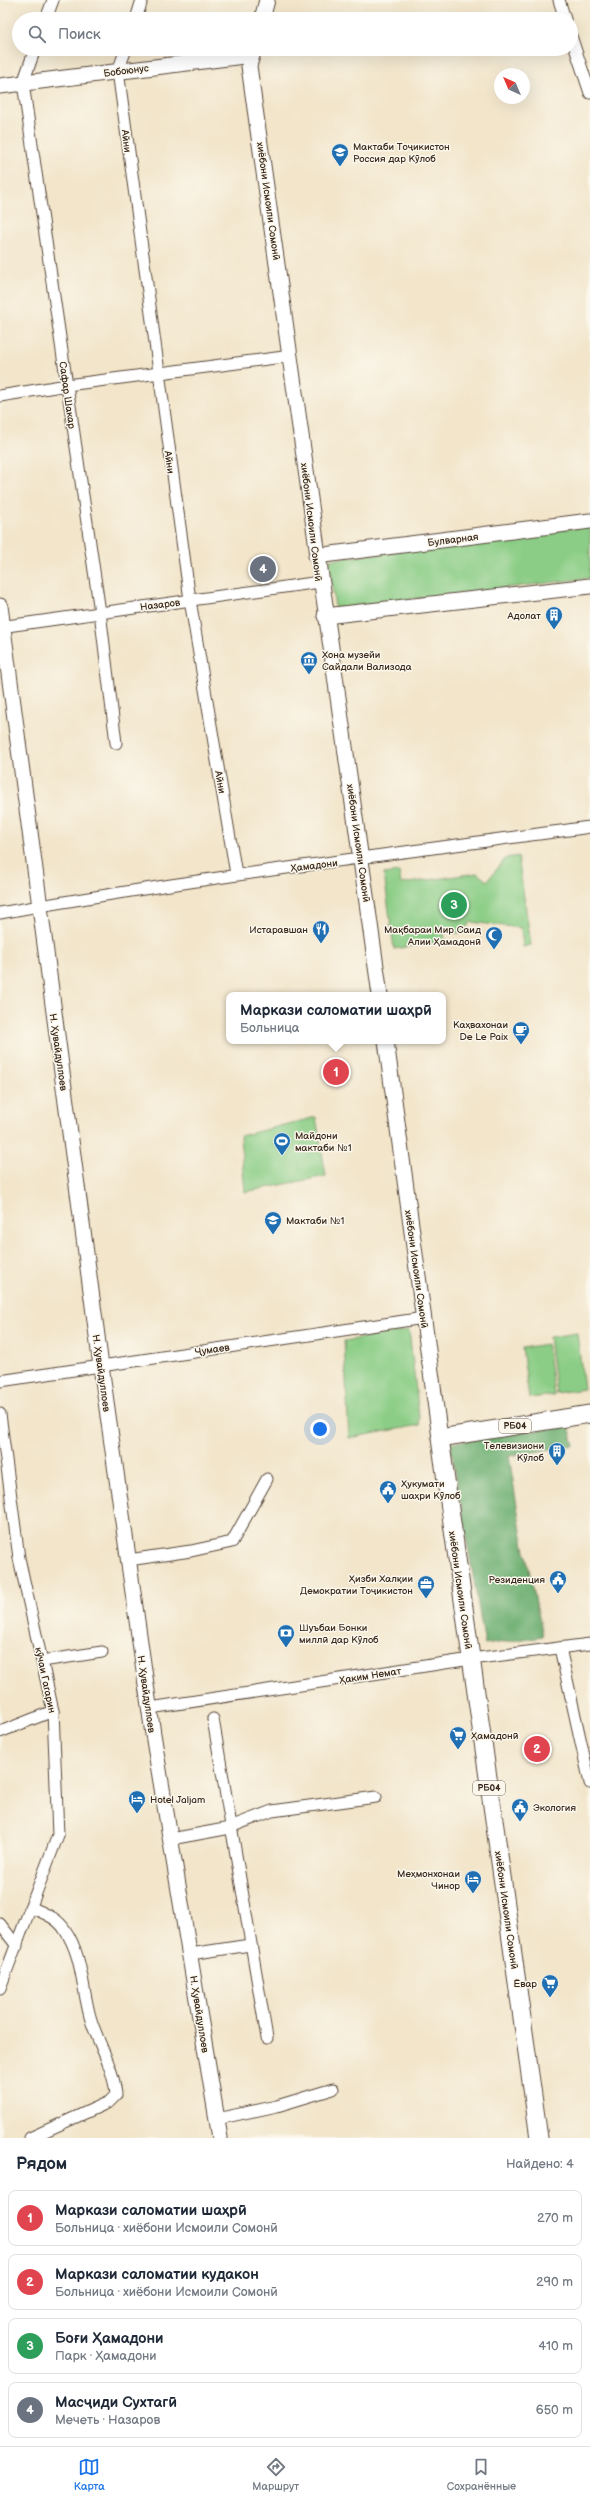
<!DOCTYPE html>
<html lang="ru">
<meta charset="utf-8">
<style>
:root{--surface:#fff;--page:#f6f6f7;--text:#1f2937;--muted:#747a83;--line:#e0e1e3;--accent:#1a73e8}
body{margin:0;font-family:"Balsamiq Sans",sans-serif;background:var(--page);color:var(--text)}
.compass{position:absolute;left:494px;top:68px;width:36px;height:36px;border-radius:50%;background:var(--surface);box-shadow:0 4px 16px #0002;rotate:316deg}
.you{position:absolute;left:320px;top:1429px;width:14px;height:14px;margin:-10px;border:3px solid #fff;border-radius:50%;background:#1a73e8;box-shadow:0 0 0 6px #1a73e833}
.badge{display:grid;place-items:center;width:26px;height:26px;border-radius:50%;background:var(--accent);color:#fff;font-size:13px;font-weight:700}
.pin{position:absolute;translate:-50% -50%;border:2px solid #fff;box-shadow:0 1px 4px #0006}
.popup{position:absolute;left:226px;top:992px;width:220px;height:52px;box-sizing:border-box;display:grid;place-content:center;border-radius:8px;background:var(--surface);filter:drop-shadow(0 1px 3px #0005);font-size:13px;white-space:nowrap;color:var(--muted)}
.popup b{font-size:15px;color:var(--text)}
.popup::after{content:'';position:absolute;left:50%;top:100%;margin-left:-8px;border:8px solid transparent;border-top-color:var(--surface)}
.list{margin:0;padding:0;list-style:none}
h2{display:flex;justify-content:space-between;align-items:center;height:52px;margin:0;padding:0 16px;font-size:17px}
h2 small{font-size:13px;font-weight:400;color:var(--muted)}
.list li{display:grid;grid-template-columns:26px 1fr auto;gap:12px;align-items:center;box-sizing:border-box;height:56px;margin:0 8px 8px;padding:0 8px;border:1px solid var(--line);border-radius:8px}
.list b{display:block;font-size:15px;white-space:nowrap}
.list p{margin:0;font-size:13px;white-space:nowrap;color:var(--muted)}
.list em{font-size:13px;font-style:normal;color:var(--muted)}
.icon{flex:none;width:22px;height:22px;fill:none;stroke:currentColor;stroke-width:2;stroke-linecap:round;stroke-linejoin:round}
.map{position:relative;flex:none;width:590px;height:2138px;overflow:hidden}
.search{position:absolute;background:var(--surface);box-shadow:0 4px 16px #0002;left:12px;right:12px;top:12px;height:44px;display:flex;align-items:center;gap:10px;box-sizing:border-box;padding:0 14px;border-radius:22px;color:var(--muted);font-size:15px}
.sheet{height:308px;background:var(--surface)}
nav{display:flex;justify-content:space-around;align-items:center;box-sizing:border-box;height:56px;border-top:1px solid var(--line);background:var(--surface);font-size:11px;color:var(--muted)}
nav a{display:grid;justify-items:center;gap:2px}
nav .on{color:var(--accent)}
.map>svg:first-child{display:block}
.green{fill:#8bcd86;stroke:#637c52}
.forest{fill:#70b073;stroke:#566d48}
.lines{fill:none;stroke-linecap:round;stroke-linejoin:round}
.street-casing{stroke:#564638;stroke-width:13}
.secondary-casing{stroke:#564638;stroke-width:17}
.primary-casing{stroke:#564638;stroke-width:19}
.street{stroke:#fff;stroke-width:11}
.secondary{stroke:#fff;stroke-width:15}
.primary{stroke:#fff;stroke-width:17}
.labels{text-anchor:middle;stroke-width:3;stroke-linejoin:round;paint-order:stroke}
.shield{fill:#fbf7ec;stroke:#75685c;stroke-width:1}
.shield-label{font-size:9px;font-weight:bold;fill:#3b2a1e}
.street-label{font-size:10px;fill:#3b2a1e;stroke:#fbf7ec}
.poi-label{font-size:10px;fill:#3b2a1e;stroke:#fbf7ec;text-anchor:start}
</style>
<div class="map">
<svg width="590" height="2138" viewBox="0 0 590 2138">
<rect width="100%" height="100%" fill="#fbf7ec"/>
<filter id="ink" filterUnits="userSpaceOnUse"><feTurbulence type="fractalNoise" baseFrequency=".025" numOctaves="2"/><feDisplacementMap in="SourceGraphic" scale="8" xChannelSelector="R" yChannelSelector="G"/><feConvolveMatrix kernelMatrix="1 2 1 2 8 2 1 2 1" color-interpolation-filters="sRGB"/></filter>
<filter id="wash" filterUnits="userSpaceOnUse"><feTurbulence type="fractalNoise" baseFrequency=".012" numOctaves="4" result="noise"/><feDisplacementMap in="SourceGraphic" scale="16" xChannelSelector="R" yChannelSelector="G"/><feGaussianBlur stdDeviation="0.9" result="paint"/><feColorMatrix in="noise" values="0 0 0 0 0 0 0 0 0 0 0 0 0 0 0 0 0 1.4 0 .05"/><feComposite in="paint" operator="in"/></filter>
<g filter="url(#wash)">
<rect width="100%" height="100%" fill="#f2e5ca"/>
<g class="green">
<polygon points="590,526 590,578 335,608 329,560"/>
<polygon points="518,856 531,945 523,947 521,928 471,922 461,933 444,932 445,941 394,949 384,874 399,872 401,884 477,873 487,881 506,858"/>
<polygon points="316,1117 326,1176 245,1192 240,1136"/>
<polygon points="409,1330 420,1425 349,1438 344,1341"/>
<polygon points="577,1333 584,1389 556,1393 549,1337"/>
<polygon points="547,1344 554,1395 529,1398 522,1348"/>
</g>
<polygon class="forest" points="569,1426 574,1445 509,1456 521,1531 543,1636 485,1645 450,1443"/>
</g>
<g filter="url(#ink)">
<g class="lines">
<g class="street-casing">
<g id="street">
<polyline points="559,0 565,19"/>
<polyline points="46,19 53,0"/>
<polyline points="136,19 142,0"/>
<polyline points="571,36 590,93"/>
<polyline points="35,49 23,83 100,612 116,743"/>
<polyline points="126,49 118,71 190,600 236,874"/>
<polyline points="0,396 67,385 291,356"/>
<polyline points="0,627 320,582"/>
<path d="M0,913C196,878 393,854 590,827"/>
<polyline points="0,1381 424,1318"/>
<polyline points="0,1414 19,1558 53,1711 58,1835 0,1988"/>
<polyline points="128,1560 191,1551 232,1542 267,1479"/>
<polyline points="560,1648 590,1783"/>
<polyline points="42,1661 102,1652"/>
<polyline points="150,1708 471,1659 590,1644"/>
<polyline points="213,1719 267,2038"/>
<polyline points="0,1732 53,1711"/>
<polyline points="171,1839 225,1829 272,1811 376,1797"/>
<path d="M30,1907C43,1913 57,1917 65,1930C83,1956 82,1991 91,2020C99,2045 114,2069 116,2095L109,2102L30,2138"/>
<polyline points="0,1924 17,1946"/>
<polyline points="190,1954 250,1945"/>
<polyline points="217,2119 277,2106 333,2089"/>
</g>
</g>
<g class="secondary-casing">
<g id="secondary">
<polyline points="262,19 267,0"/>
<polyline points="254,49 249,66 380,995"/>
<polyline points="0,86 252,55"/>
<polyline points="316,556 590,521"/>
<polyline points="0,606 101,1366 153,1734 220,2138"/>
<polyline points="325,616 590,586"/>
<polyline points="386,1041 440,1438"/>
</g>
</g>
<g class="primary-casing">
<polyline id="primary" points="539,2138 440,1438 590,1414"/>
</g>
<use href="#street" class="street"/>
<use href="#secondary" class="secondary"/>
<use href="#primary" class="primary"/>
</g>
</g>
<defs>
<g id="school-pin" transform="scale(0.9)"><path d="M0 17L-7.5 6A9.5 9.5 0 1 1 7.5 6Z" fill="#1f6fb2" stroke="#fbf7ec"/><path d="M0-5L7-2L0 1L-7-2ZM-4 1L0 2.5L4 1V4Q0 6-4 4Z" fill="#fff"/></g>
<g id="building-pin" transform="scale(0.9)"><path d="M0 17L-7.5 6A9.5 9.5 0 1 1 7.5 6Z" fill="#1f6fb2" stroke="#fbf7ec"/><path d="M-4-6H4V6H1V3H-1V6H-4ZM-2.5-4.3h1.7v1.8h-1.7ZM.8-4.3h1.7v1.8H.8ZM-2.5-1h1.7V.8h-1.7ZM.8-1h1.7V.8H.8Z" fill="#fff"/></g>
<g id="museum-pin" transform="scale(0.9)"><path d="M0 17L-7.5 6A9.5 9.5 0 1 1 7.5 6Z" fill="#1f6fb2" stroke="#fbf7ec"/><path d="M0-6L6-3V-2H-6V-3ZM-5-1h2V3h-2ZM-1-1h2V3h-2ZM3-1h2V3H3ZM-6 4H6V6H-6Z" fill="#fff"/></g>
<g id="restaurant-pin" transform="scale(0.9)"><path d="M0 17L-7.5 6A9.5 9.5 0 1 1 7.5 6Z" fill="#1f6fb2" stroke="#fbf7ec"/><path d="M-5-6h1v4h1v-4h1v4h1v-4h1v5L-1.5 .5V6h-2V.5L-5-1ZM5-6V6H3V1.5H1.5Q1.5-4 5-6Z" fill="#fff"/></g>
<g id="mosque-pin" transform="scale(0.9)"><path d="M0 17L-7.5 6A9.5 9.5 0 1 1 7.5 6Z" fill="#1f6fb2" stroke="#fbf7ec"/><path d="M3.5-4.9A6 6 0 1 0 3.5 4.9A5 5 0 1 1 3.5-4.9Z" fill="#fff"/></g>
<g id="cafe-pin" transform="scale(0.9)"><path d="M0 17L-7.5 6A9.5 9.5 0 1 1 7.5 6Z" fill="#1f6fb2" stroke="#fbf7ec"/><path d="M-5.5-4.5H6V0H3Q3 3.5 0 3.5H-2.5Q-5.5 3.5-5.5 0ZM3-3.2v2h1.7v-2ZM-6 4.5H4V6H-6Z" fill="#fff"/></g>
<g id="stadium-pin" transform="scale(0.9)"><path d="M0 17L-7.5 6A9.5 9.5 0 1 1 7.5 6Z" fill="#1f6fb2" stroke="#fbf7ec"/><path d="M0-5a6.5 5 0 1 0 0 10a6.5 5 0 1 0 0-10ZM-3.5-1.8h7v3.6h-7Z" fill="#fff"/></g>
<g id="civic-pin" transform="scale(0.9)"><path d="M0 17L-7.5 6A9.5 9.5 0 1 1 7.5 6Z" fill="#1f6fb2" stroke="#fbf7ec"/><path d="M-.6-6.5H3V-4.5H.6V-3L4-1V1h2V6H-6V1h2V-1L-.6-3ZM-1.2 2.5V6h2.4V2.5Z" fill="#fff"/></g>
<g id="office-pin" transform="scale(0.9)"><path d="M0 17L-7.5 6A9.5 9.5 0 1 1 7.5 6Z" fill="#1f6fb2" stroke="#fbf7ec"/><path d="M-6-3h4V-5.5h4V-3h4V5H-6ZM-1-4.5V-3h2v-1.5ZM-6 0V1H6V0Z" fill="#fff"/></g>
<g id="bank-pin" transform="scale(0.9)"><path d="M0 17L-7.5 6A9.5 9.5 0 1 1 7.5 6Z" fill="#1f6fb2" stroke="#fbf7ec"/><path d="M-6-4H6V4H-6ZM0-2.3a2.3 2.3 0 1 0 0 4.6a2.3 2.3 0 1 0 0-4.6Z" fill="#fff"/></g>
<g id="supermarket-pin" transform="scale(0.9)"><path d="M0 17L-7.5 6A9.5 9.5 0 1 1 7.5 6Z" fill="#1f6fb2" stroke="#fbf7ec"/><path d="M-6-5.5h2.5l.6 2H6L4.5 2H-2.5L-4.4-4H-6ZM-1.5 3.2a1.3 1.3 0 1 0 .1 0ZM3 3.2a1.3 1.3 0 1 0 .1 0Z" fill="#fff"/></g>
<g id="hotel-pin" transform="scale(0.9)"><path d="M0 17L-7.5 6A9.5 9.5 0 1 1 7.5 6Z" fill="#1f6fb2" stroke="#fbf7ec"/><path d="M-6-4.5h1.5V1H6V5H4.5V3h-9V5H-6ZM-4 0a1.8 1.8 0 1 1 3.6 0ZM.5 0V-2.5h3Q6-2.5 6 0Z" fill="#fff"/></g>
</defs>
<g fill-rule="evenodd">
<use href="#school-pin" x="340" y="152"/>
<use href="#building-pin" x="554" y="615"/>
<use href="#museum-pin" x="309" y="660"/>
<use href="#restaurant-pin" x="321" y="929"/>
<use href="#mosque-pin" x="494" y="935"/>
<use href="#cafe-pin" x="521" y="1030"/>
<use href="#stadium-pin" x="282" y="1141"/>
<use href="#school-pin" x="273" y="1220"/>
<use href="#building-pin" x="557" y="1451"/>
<use href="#civic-pin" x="388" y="1489"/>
<use href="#civic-pin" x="558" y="1579"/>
<use href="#office-pin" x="426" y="1584"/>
<use href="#bank-pin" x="286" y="1633"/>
<use href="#supermarket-pin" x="458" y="1735"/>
<use href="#hotel-pin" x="137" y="1799"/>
<use href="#civic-pin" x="520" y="1807"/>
<use href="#hotel-pin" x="473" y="1879"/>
<use href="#supermarket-pin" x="550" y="1983"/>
</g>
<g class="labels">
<g class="shield">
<rect x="499" y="1419" width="32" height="14" rx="3"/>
<rect x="473" y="1781" width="32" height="14" rx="3"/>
</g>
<g class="shield-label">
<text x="515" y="1429">РБ04</text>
<text x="489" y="1791">РБ04</text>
</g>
<g class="street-label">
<text transform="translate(126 70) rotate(-7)" y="4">Бобоюнус</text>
<text transform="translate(127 141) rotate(83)" y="4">Айни</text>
<text transform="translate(269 201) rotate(82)" y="4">хиёбони Исмоили Сомонӣ</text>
<text transform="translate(68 395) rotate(82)" y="4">Сафар Шакар</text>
<text transform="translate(170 462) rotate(82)" y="4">Айни</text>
<text transform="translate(312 522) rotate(83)" y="4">хиёбони Исмоили Сомонӣ</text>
<text transform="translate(453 539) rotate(-7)" y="4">Булварная</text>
<text transform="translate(160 604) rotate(-7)" y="4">Назаров</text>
<text transform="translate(221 782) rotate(80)" y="4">Айни</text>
<text transform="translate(359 843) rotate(82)" y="4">хиёбони Исмоили Сомонӣ</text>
<text transform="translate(314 865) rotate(-7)" y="4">Ҳамадони</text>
<text transform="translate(59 1052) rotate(82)" y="4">Н. Ҳувайдуллоев</text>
<text transform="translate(417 1269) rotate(82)" y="4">хиёбони Исмоили Сомонӣ</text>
<text transform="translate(212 1349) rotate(-8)" y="4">Ҷумаев</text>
<text transform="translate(102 1373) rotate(82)" y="4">Н. Ҳувайдуллоев</text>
<text transform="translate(461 1590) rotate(82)" y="4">хиёбони Исмоили Сомонӣ</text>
<text transform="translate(370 1675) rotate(-9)" y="4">Ҳаким Немат</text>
<text transform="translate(46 1680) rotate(78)" y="4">кӯчаи Гагарин</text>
<text transform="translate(147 1694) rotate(82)" y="4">Н. Ҳувайдуллоев</text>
<text transform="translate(507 1910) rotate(82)" y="4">хиёбони Исмоили Сомонӣ</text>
<text transform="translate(200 2014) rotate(81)" y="4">Н. Ҳувайдуллоев</text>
</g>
<g class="poi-label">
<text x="353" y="150">Мактаби Тоҷикистон<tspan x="353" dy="12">Россия дар Кӯлоб</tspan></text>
<text x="541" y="619" text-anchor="end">Адолат</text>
<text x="322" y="658">Хона музейи<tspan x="322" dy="12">Сайдали Вализода</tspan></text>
<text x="308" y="933" text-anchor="end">Истаравшан</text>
<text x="481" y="933" text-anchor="end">Мақбараи Мир Саид<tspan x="481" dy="12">Алии Ҳамадонӣ</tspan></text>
<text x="508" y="1028" text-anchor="end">Каҳвахонаи<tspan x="508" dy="12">De Le Paix</tspan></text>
<text x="295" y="1139">Майдони<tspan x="295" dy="12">мактаби №1</tspan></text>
<text x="286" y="1224">Мактаби №1</text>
<text x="544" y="1449" text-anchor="end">Телевизиони<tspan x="544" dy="12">Кӯлоб</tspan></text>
<text x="401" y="1487">Ҳукумати<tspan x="401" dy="12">шаҳри Кӯлоб</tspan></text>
<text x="413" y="1582" text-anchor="end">Ҳизби Халқии<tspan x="413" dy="12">Демократии Тоҷикистон</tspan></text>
<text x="545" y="1583" text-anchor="end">Резиденция</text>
<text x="299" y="1631">Шуъбаи Бонки<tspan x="299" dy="12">миллӣ дар Кӯлоб</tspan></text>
<text x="471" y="1739">Ҳамадонӣ</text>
<text x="150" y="1803">Hotel Jaljam</text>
<text x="533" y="1811">Экология</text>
<text x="460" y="1877" text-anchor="end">Меҳмонхонаи<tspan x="460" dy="12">Чинор</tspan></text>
<text x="537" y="1987" text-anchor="end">Ёвар</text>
</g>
</g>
</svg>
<svg class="compass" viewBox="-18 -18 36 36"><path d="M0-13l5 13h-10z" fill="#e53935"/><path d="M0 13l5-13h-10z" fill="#747a83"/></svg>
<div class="you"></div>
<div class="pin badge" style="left:336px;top:1072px;background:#e0444e">1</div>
<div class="popup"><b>Маркази саломатии шаҳрӣ</b>Больница</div>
<div class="pin badge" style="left:537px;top:1749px;background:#e0444e">2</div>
<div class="pin badge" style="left:454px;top:905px;background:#2e9e5b">3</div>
<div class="pin badge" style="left:263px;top:569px;background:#6b7280">4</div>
<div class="search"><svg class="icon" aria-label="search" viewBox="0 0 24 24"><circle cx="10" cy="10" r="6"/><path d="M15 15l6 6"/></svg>Поиск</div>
</div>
<section class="sheet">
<h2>Рядом<small>Найдено: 4</small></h2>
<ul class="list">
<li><span class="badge" style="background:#e0444e">1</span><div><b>Маркази саломатии шаҳрӣ</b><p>Больница · хиёбони Исмоили Сомонӣ</p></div><em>270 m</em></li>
<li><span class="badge" style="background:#e0444e">2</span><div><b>Маркази саломатии кудакон</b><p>Больница · хиёбони Исмоили Сомонӣ</p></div><em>290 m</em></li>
<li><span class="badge" style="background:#2e9e5b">3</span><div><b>Боғи Ҳамадони</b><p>Парк · Ҳамадони</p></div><em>410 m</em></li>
<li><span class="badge" style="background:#6b7280">4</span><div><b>Масҷиди Сухтагӣ</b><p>Мечеть · Назаров</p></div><em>650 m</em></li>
</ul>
</section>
<nav>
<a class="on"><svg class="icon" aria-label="map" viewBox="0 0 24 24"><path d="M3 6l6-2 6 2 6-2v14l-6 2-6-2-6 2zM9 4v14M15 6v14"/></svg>Карта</a>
<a><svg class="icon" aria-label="directions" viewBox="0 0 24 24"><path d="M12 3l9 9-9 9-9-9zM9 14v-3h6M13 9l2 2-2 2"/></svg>Маршрут</a>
<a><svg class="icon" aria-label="saved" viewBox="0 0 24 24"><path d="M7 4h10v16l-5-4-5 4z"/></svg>Сохранённые</a>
</nav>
